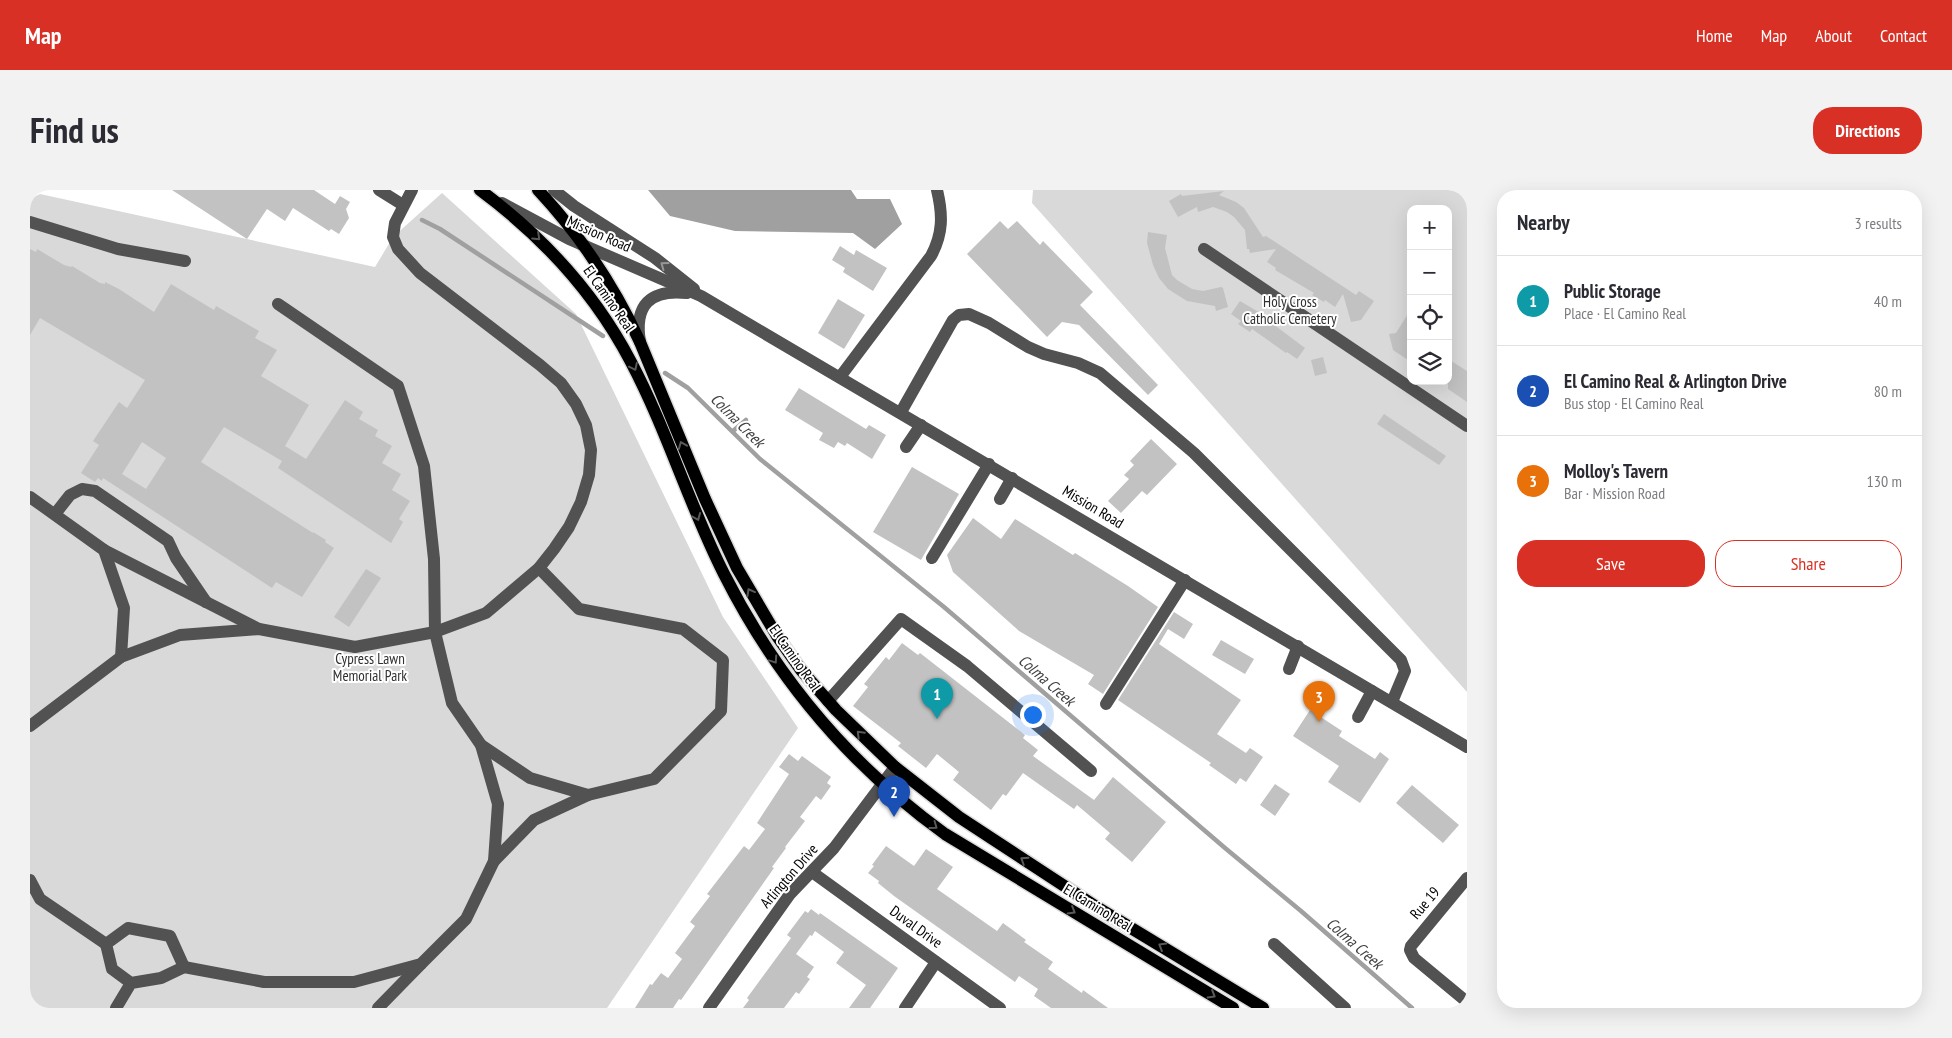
<!DOCTYPE html>
<meta charset="utf-8">
<style>
:root{--surface:#fff;--page:#f2f2f3;--text:#2b2b33;--muted:#7c7c81;--line:#e1e1e2;--accent:#d93025}
body{margin:0;font-family:"PT Sans Narrow",sans-serif;background:var(--page);color:var(--text)}
.controls{position:absolute;right:15px;top:15px;display:grid;overflow:hidden;border-radius:10px;box-shadow:0 5px 20px #0002}
.controls button{width:45px;height:45px;display:grid;place-items:center;padding:0;border:0;border-bottom:1px solid var(--line);background:var(--surface);color:var(--text);font:25px sans-serif}
.you{position:absolute;left:1002px;top:524px;width:18px;height:18px;margin:-12px;border:4px solid #fff;border-radius:50%;background:#1a73e8;box-shadow:0 0 0 8px #1a73e833}
.badge{display:grid;place-items:center;width:32px;height:32px;border-radius:50%;background:var(--accent);color:#fff;font-size:16px;font-weight:700}
.pin{position:absolute;translate:-50% -41px;filter:drop-shadow(0 1px 2px #0008)}
.pin::after{content:'';position:absolute;top:26px;width:18px;height:15px;background:inherit;clip-path:polygon(0 0,100% 0,50% 100%)}
.list{margin:0;padding:0;list-style:none}
h2{display:flex;justify-content:space-between;align-items:center;height:65px;margin:0;padding:0 20px;font-size:21px}
h2 small{font-size:16px;font-weight:400;color:var(--muted)}
.list li{display:grid;grid-template-columns:32px 1fr auto;gap:15px;align-items:center;box-sizing:border-box;height:90px;padding:0 20px;border-top:1px solid var(--line)}
.list b{display:block;font-size:19px;white-space:nowrap}
.list p{margin:0;font-size:16px;white-space:nowrap;color:var(--muted)}
.list em{font-size:16px;font-style:normal;color:var(--muted)}
.actions{display:flex;gap:10px;padding:15px 20px}
.actions a{flex:1;padding:11px 0;border:1px solid var(--accent);border-radius:20px;text-align:center;font-size:18px;color:var(--accent)}
.actions .main{background:var(--accent);color:#fff}
.icon{flex:none;width:28px;height:28px;fill:none;stroke:currentColor;stroke-width:2;stroke-linecap:round;stroke-linejoin:round}
.map{position:relative;flex:none;width:1437px;height:818px;overflow:hidden;border-radius:20px}
header{display:flex;align-items:center;gap:30px;box-sizing:border-box;height:70px;padding:0 25px;background:var(--accent);color:#fff}
header strong{font-size:24px}
nav{display:flex;gap:28px;margin-inline-start:auto;font-size:18px}
.intro{display:flex;align-items:center;justify-content:space-between;box-sizing:border-box;height:120px;padding:0 30px}
h1{margin:0;font-size:35px}
.button{padding:12px 22px;border-radius:20px;background:var(--accent);color:#fff;font-size:18px;font-weight:700}
main{display:flex;gap:30px;padding:0 30px}
aside{flex:1;background:var(--surface);border-radius:20px;box-shadow:0 5px 20px #0002}
.map>svg:first-child{display:block}
.green{fill:#d9d9d9;fill-rule:evenodd}
.water{fill:#a0a0a0}
.lines{fill:none;stroke-linecap:round;stroke-linejoin:round}
.stream{stroke:#a0a0a0;stroke-width:4.5}
.building{fill:#c2c2c2;fill-rule:evenodd}
.major-casing{stroke:#dbdbdb;stroke-width:15}
.minor{stroke:#525252;stroke-width:12}
.major{stroke:#000;stroke-width:12}
.oneway{stroke:#595959}
.oneway2{stroke:#979797}
.labels{text-anchor:middle;stroke-width:4;stroke-linejoin:round;paint-order:stroke}
.street-label{font-size:15px;fill:#000;stroke:#fff}
.park-label{font-size:15px;fill:#303030;stroke:#fff}
.water-label{font-size:16px;font-style:italic;fill:#414141;stroke:#fff}
</style>
<header>
<strong>Map</strong>
<nav><a>Home</a><a>Map</a><a>About</a><a>Contact</a></nav>
</header>
<div class="intro"><h1>Find us</h1><a class="button">Directions</a></div>
<main>
<div class="map">
<svg width="1437" height="818" viewBox="0 0 1437 818">
<rect width="100%" height="100%" fill="#fff"/>
<g class="green">
<path d="M1003,0H1437V502L1002,13ZM1381,19H1418V191H1381Z"/>
<polygon points="412,3 546,124 693,427 768,538 577,818 0,818 0,9 10,4 345,77 363,47"/>
</g>
<polygon class="water" points="618,0 821,0 827,9 860,9 872,34 845,59 823,43 705,41 640,26"/>
<g class="lines">
<g class="stream">
<polyline points="392,30 410,39 573,146"/>
<polyline points="635,183 658,198 730,269 914,417 1195,658 1271,721 1382,818"/>
<polyline points="703,241 716,230"/>
</g>
</g>
<g class="building">
<polygon points="142,0 284,0 305,14 310,6 320,12 316,19 319,28 309,44 301,39 299,41 263,18 255,31 237,19 217,49"/>
<polygon points="1194,1 1189,5 1206,12 1214,18 1233,47 1236,46 1326,105 1329,101 1344,111 1331,130 1321,132 1313,104 1305,117 1295,110 1294,112 1282,105 1284,103 1245,80 1246,78 1237,72 1246,59 1220,63 1219,59 1217,59 1215,40 1204,27 1197,22 1183,17 1168,22 1167,17 1148,27 1139,11 1151,4 1152,6"/>
<polygon points="970,31 978,39 987,31 1010,55 1013,51 1063,102 1050,115 1128,195 1118,205 1049,135 1032,132 1017,147 937,64"/>
<polygon points="1118,42 1137,45 1135,58 1142,85 1147,90 1162,99 1173,101 1191,97 1193,98 1198,117 1186,121 1185,116 1157,111 1138,99 1129,88 1123,75 1117,53"/>
<polygon points="810,56 824,65 826,60 857,78 843,101 813,82 815,78 802,70"/>
<path d="M0,59L6,62L7,59L34,75L41,77L42,76L70,93L75,94V92L89,99L124,122L141,94L184,120L186,116L229,141L225,148L247,160L231,186L279,215L255,256L276,269L315,210L333,222L329,229L348,240L345,246L362,256L352,273L371,284L362,300L380,311L369,329L373,332L361,353L248,278L252,271L194,237L171,272L283,343V342L296,350L295,352L304,358L272,407L246,392L242,398L73,288L72,291L68,288L65,292L51,283L69,255L63,251L89,212L97,218L115,190L10,128L0,145ZM112,252L136,268L116,299L92,284Z"/>
<polygon points="808,109 835,125 814,159 788,143"/>
<polygon points="1210,111 1232,124 1231,125 1275,158 1267,169 1257,162 1256,163 1222,139 1220,142 1208,134 1211,131 1201,124"/>
<polygon points="1381,119 1381,172 1363,160 1359,144 1366,143"/>
<polygon points="1293,167 1297,183 1285,186 1281,170"/>
<polygon points="1418,169 1437,181 1437,212 1418,199"/>
<polygon points="769,198 836,239 839,235 856,245 842,269 817,253 815,256 808,252 804,258 789,250 793,243 755,220"/>
<polygon points="1354,224 1416,266 1409,275 1347,234"/>
<polygon points="1121,249 1147,274 1117,305 1112,301 1091,323 1078,311 1099,289 1094,285 1104,275 1100,271"/>
<polygon points="882,277 929,304 891,370 843,342"/>
<polygon points="943,328 971,349 985,329 1043,365 1045,363 1098,396 1128,417 1073,504 1058,494 1064,485 989,441 923,382 917,365"/>
<polygon points="336,379 351,388 319,437 304,427"/>
<polygon points="1144,422 1163,434 1154,449 1138,439 1129,454 1211,510 1187,544 1216,563 1220,558 1233,567 1216,592 1210,588 1206,594 1179,575 1181,573 1088,510"/>
<polygon points="1191,450 1224,469 1215,484 1182,465"/>
<polygon points="872,453 888,465 890,463 995,545 993,548 1008,560 1003,566 1064,610 1083,587 1136,632 1102,672 1075,649 1080,643 1047,615 1044,619 993,583 976,606 973,604 961,620 923,590 929,582 907,564 896,578 868,556 871,553 823,516 838,497 834,494 856,467 859,470"/>
<polygon points="1280,520 1312,541 1309,546 1345,569 1350,562 1359,569 1330,613 1298,592 1309,576 1263,546"/>
<polygon points="759,564 768,571 772,566 801,587 797,593 801,596 791,610 786,606 770,627 775,631 755,657 756,658 742,677 744,678 651,810 649,809 643,818 605,818 620,794 622,795 631,783 638,788 652,769 645,763 665,736 660,732 680,706 677,704 714,656 719,660 735,639 727,633 759,584 749,577"/>
<polygon points="1245,594 1260,604 1245,626 1230,615"/>
<polygon points="1382,595 1429,635 1413,653 1366,613"/>
<polygon points="856,656 884,676 896,659 923,677 907,699 967,741 973,733 996,750 994,752 1023,772 1018,779 1052,803 1053,800 1078,818 1021,818 1004,806 1008,799 989,786 985,792 864,706 848,693 849,691 838,683 844,676 842,675"/>
<polygon points="781,719 789,725 790,723 868,778 859,791 840,818 819,818 836,795 806,773 814,762 785,741 782,746 780,745 766,764 784,777 777,787 780,789 769,804 766,802 754,818 713,818 719,810 717,808 761,748 757,745 775,721 778,723"/>
</g>
<g class="lines">
<g class="major-casing">
<g id="major">
<path d="M450,0C512,46 565,103 601,172C637,240 659,315 694,384C746,487 821,576 915,644L1203,818"/>
<path d="M508,0C550,45 584,96 610,152L675,309L707,378L747,446L771,480L806,520L865,577L929,627L1068,718L1233,818"/>
</g>
</g>
<g class="minor">
<polyline points="349,0 373,15"/>
<polyline points="524,0 544,16 625,68 664,99"/>
<polyline points="472,13 539,49 671,106 1437,557"/>
<polyline points="0,32 88,59 155,71"/>
<polyline points="1174,59 1437,236"/>
<path d="M610,152C604,115 620,99 657,103"/>
<path d="M810,187L901,66C913,44 913,25 907,0"/>
<polyline points="871,222 923,130 929,125 939,124 959,133 998,157 1014,164 1048,173 1070,183 1164,263 1371,470 1375,481 1362,512"/>
<polyline points="876,257 891,235"/>
<polyline points="0,307 74,360 94,418 91,467"/>
<polyline points="970,309 982,288"/>
<polyline points="25,324 40,305 52,299 65,301 138,351 146,368 176,412"/>
<polyline points="74,360 229,439"/>
<polyline points="902,368 959,274"/>
<polyline points="1259,479 1268,456"/>
<polyline points="798,511 871,429 937,476 1061,581"/>
<polyline points="1076,514 1155,390"/>
<polyline points="1328,527 1342,501"/>
<polyline points="0,536 91,467 150,445 229,439 325,457 405,442 456,423 509,378 524,359 539,337 551,312 559,285 561,260 556,235 546,214 531,193 510,175 390,83 368,59 363,47 365,33 382,0"/>
<polyline points="451,555 500,588 558,605 624,589 691,521 693,470 653,439 549,419 509,378"/>
<polyline points="464,671 504,630 558,605"/>
<polyline points="782,682 970,818"/>
<polyline points="1437,688 1381,756 1380,760 1384,768 1437,812"/>
<polyline points="0,690 10,709 76,754"/>
<polyline points="1244,754 1315,818"/>
<polyline points="154,777 234,792 324,792 391,774 436,729 464,671 468,614 451,555 422,513 405,442 404,369 394,276 368,196 248,114"/>
<polyline points="86,818 101,793 131,788 154,777 140,746 98,738 76,754 82,779 101,793"/>
<polyline points="348,818 391,774"/>
<polyline points="679,818 760,704 804,658 865,577"/>
<polyline points="875,818 906,772"/>
</g>
<use href="#major" class="major"/>
</g>
<defs><path id="oneway-chevron" d="M-2-3.5L2.5 0L-2 3.5" fill="none" stroke-width="1.6" stroke-linecap="round" stroke-linejoin="round" transform="scale(1.25)"/></defs>
<g class="oneway">
<use href="#oneway-chevron" transform="translate(507 47) rotate(43)"/>
<use href="#oneway-chevron" transform="translate(604 177) rotate(64)"/>
<use href="#oneway-chevron" transform="translate(652 255) rotate(-112)"/>
<use href="#oneway-chevron" transform="translate(667 327) rotate(67)"/>
<use href="#oneway-chevron" transform="translate(720 402) rotate(-119)"/>
<use href="#oneway-chevron" transform="translate(744 470) rotate(56)"/>
<use href="#oneway-chevron" transform="translate(830 544) rotate(-135)"/>
<use href="#oneway-chevron" transform="translate(904 636) rotate(36)"/>
<use href="#oneway-chevron" transform="translate(994 670) rotate(-147)"/>
<use href="#oneway-chevron" transform="translate(1042 721) rotate(31)"/>
<use href="#oneway-chevron" transform="translate(1132 756) rotate(-149)"/>
<use href="#oneway-chevron" transform="translate(1182 805) rotate(31)"/>
</g>
<use class="oneway2" href="#oneway-chevron" transform="translate(634 75) rotate(-144)"/>
<g class="labels">
<g class="street-label">
<text transform="translate(569 44) rotate(24)" y="5">Mission Road</text>
<text transform="translate(579 109) rotate(55)" y="5">El Camino Real</text>
<text transform="translate(1063 317) rotate(31)" y="5">Mission Road</text>
<text transform="translate(765 468) rotate(55)" y="5">El Camino Real</text>
<text transform="translate(759 686) rotate(-49)" y="5">Arlington Drive</text>
<text transform="translate(1395 713) rotate(-50)" y="5">Rue 19</text>
<text transform="translate(1068 718) rotate(31)" y="5">El Camino Real</text>
<text transform="translate(886 737) rotate(36)" y="5">Duval Drive</text>
</g>
<g class="park-label">
<text x="1260" y="117">Holy Cross<tspan x="1260" dy="17">Catholic Cemetery</tspan></text>
<text x="340" y="474">Cypress Lawn<tspan x="340" dy="17">Memorial Park</tspan></text>
</g>
<g class="water-label">
<text transform="translate(708 230) rotate(45)" y="6">Colma Creek</text>
<text transform="translate(1017 490) rotate(41)" y="6">Colma Creek</text>
<text transform="translate(1325 753) rotate(41)" y="6">Colma Creek</text>
</g>
</g>
</svg>
<div class="controls">
<button>+</button>
<button>−</button>
<button><svg class="icon" aria-label="locate" viewBox="0 0 24 24"><circle cx="12" cy="12" r="6"/><path d="M12 2v4M12 18v4M2 12h4M18 12h4"/></svg></button>
<button><svg class="icon" aria-label="layers" viewBox="0 0 24 24"><path d="M12 4l9 5-9 5-9-5zM3 14l9 5 9-5"/></svg></button>
</div>
<div class="you"></div>
<div class="pin badge" style="left:907px;top:529px;background:#0f9aa8">1</div>
<div class="pin badge" style="left:864px;top:627px;background:#1a4fb4">2</div>
<div class="pin badge" style="left:1289px;top:532px;background:#e8710a">3</div>
</div>
<aside>
<h2>Nearby<small>3 results</small></h2>
<ul class="list">
<li><span class="badge" style="background:#0f9aa8">1</span><div><b>Public Storage</b><p>Place · El Camino Real</p></div><em>40 m</em></li>
<li><span class="badge" style="background:#1a4fb4">2</span><div><b>El Camino Real &amp; Arlington Drive</b><p>Bus stop · El Camino Real</p></div><em>80 m</em></li>
<li><span class="badge" style="background:#e8710a">3</span><div><b>Molloy's Tavern</b><p>Bar · Mission Road</p></div><em>130 m</em></li>
</ul>
<div class="actions"><a class="main">Save</a><a>Share</a></div>
</aside>
</main>
